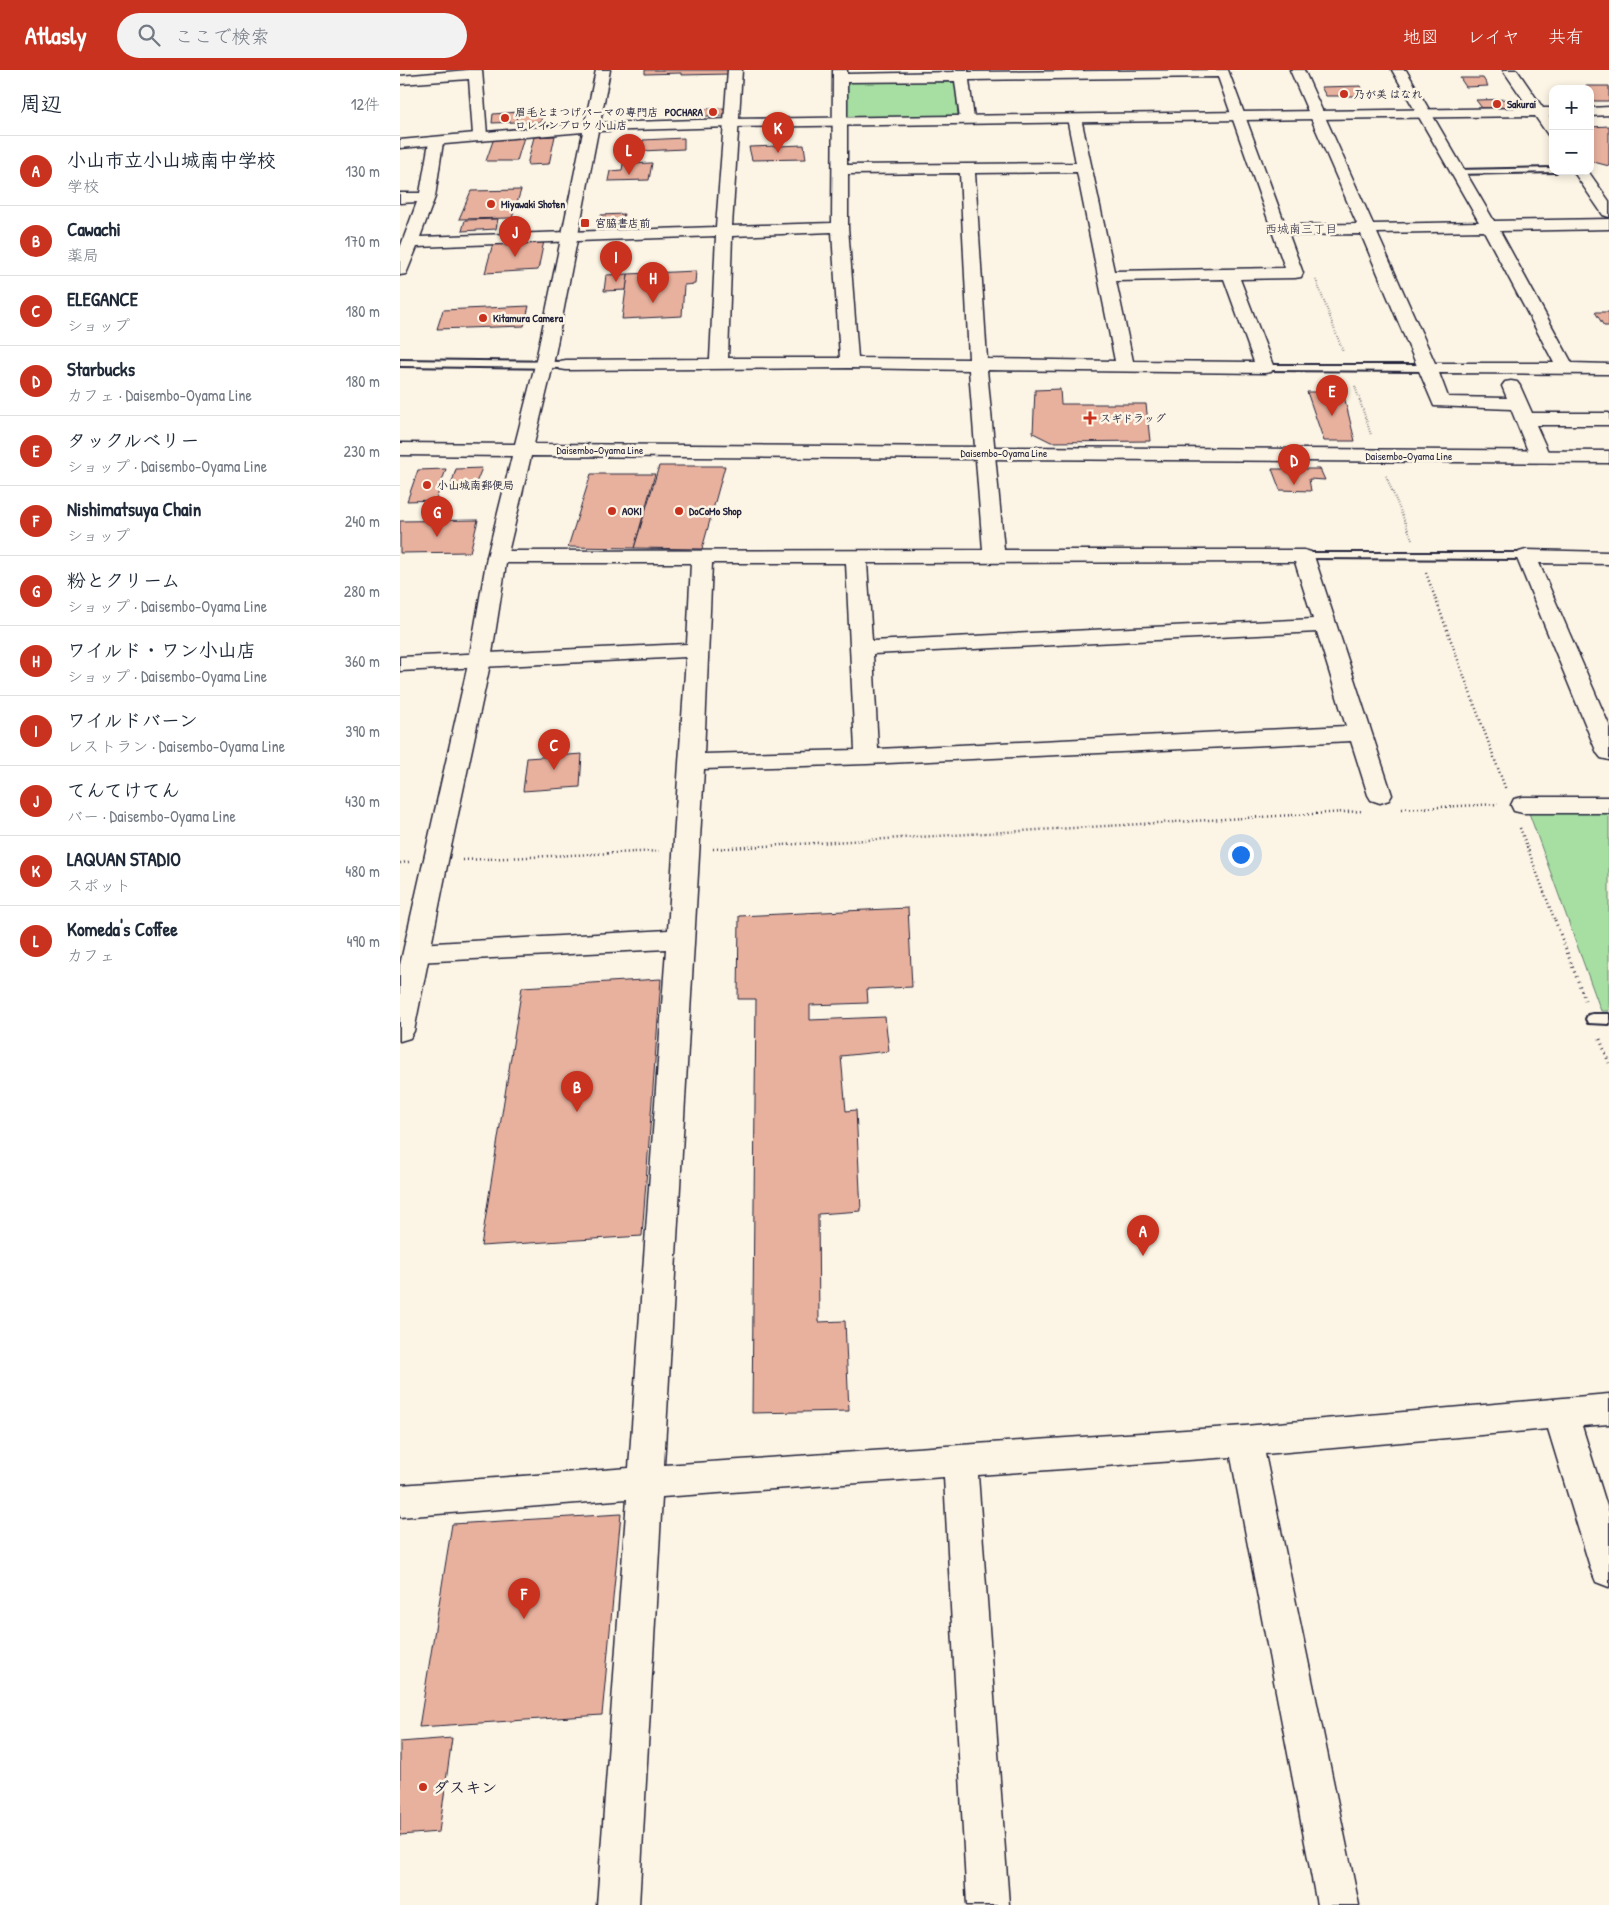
<!DOCTYPE html>
<html lang="ja">
<meta charset="utf-8">
<style>
:root{--surface:#fff;--page:#f2f2f3;--text:#1f2937;--muted:#747a83;--line:#e0e1e3;--accent:#c8321e}
body{margin:0;font-family:"Patrick Hand","Klee One",sans-serif;background:var(--page);color:var(--text)}
.controls{position:absolute;right:15px;top:15px;display:grid;overflow:hidden;border-radius:10px;box-shadow:0 2px 8px #0003}
.controls button{width:45px;height:45px;display:grid;place-items:center;padding:0;border:0;border-bottom:1px solid var(--line);background:var(--surface);color:var(--text);font:25px sans-serif}
.you{position:absolute;left:840px;top:784px;width:18px;height:18px;margin:-12px;border:4px solid #fff;border-radius:50%;background:#1a73e8;box-shadow:0 0 0 8px #1a73e833}
.badge{display:grid;place-items:center;width:32px;height:32px;border-radius:50%;background:var(--accent);color:#fff;font-size:16px;font-weight:700}
.pin{position:absolute;translate:-50% -41px;filter:drop-shadow(0 1px 2px #0008)}
.pin::after{content:'';position:absolute;top:26px;width:18px;height:15px;background:inherit;clip-path:polygon(0 0,100% 0,50% 100%)}
.list{margin:0;padding:0;list-style:none}
h2{display:flex;justify-content:space-between;align-items:center;height:65px;margin:0;padding:0 20px;font-size:21px}
h2 small{font-size:16px;font-weight:400;color:var(--muted)}
.list li{display:grid;grid-template-columns:32px 1fr auto;gap:15px;align-items:center;box-sizing:border-box;height:70px;padding:0 20px;border-top:1px solid var(--line)}
.list b{display:block;font-size:19px;white-space:nowrap}
.list p{margin:0;font-size:16px;white-space:nowrap;color:var(--muted)}
.list em{font-size:16px;font-style:normal;color:var(--muted)}
.icon{flex:none;width:28px;height:28px;fill:none;stroke:currentColor;stroke-width:2;stroke-linecap:round;stroke-linejoin:round}
.map{position:relative;flex:none;width:1209px;height:1835px;overflow:hidden}
header{display:flex;align-items:center;gap:30px;box-sizing:border-box;height:70px;padding:0 25px;background:var(--accent);color:#fff}
header strong{font-size:24px}
nav{display:flex;gap:28px;margin-inline-start:auto;font-size:18px}
.search{width:350px;height:45px;background:var(--page);display:flex;align-items:center;gap:12px;box-sizing:border-box;padding:0 18px;border-radius:28px;color:var(--muted);font-size:19px}
main{display:flex}
aside{flex:1;background:var(--surface)}
.map>svg:first-child{display:block}
.green{fill:#a7dfa2;stroke:#64806e}
.building{fill:#e8b19e;stroke:#22223b}
.lines{fill:none;stroke-linecap:round;stroke-linejoin:round}
.lane-casing{stroke:#22223b;stroke-width:4}
.street-casing{stroke:#22223b;stroke-width:3}
.secondary-casing{stroke:#22223b;stroke-width:3}
.path-far2{stroke:#22223b;stroke-width:2;stroke-dasharray:0.5 2;stroke-linecap:butt}
.path-far1{stroke:#22223b;stroke-width:2.5;stroke-dasharray:1 3;stroke-linecap:butt}
.path{stroke:#22223b;stroke-width:3;stroke-dasharray:1 4;stroke-linecap:butt}
.lane{fill:#fcf5e5;fill-rule:evenodd}
.street{fill:#fcf5e5;fill-rule:evenodd}
.secondary{fill:#fcf5e5;fill-rule:evenodd}
.poi-dot{fill:#c8321e;stroke:#fcf5e5;stroke-width:2}
.labels{text-anchor:middle;stroke-width:5;stroke-linejoin:round;paint-order:stroke}
.far-poi-label{font-size:11px;font-weight:bold;fill:#22223b;stroke:#fcf5e5;text-anchor:start}
.far-street-label{font-size:11px;fill:#22223b;stroke:#fcf5e5}
.far-neighbourhood-label{font-size:12px;fill:#22223b;stroke:#fcf5e5}
.near-poi-label{font-size:16px;font-weight:bold;fill:#22223b;stroke:#fcf5e5;text-anchor:start}
</style>
<header>
<strong>Atlasly</strong>
<div class="search"><svg class="icon" aria-label="search" viewBox="0 0 24 24"><circle cx="10" cy="10" r="6"/><path d="M15 15l6 6"/></svg>ここで検索</div>
<nav><a>地図</a><a>レイヤ</a><a>共有</a></nav>
</header>
<main>
<aside>
<h2>周辺<small>12件</small></h2>
<ul class="list">
<li><span class="badge">A</span><div><b>小山市立小山城南中学校</b><p>学校</p></div><em>130 m</em></li>
<li><span class="badge">B</span><div><b>Cawachi</b><p>薬局</p></div><em>170 m</em></li>
<li><span class="badge">C</span><div><b>ELEGANCE</b><p>ショップ</p></div><em>180 m</em></li>
<li><span class="badge">D</span><div><b>Starbucks</b><p>カフェ · Daisembo-Oyama Line</p></div><em>180 m</em></li>
<li><span class="badge">E</span><div><b>タックルベリー</b><p>ショップ · Daisembo-Oyama Line</p></div><em>230 m</em></li>
<li><span class="badge">F</span><div><b>Nishimatsuya Chain</b><p>ショップ</p></div><em>240 m</em></li>
<li><span class="badge">G</span><div><b>粉とクリーム</b><p>ショップ · Daisembo-Oyama Line</p></div><em>280 m</em></li>
<li><span class="badge">H</span><div><b>ワイルド・ワン小山店</b><p>ショップ · Daisembo-Oyama Line</p></div><em>360 m</em></li>
<li><span class="badge">I</span><div><b>ワイルドバーン</b><p>レストラン · Daisembo-Oyama Line</p></div><em>390 m</em></li>
<li><span class="badge">J</span><div><b>てんてけてん</b><p>バー · Daisembo-Oyama Line</p></div><em>430 m</em></li>
<li><span class="badge">K</span><div><b>LAQUAN STADIO</b><p>スポット</p></div><em>480 m</em></li>
<li><span class="badge">L</span><div><b>Komeda's Coffee</b><p>カフェ</p></div><em>490 m</em></li>
</ul>
</aside>
<div class="map">
<svg width="1209" height="1835" viewBox="0 0 1209 1835">
<rect width="100%" height="100%" fill="#fcf5e5"/>
<filter id="ink" filterUnits="userSpaceOnUse"><feTurbulence type="fractalNoise" baseFrequency=".02" numOctaves="2"/><feDisplacementMap in="SourceGraphic" scale="10" xChannelSelector="R" yChannelSelector="G"/><feConvolveMatrix kernelMatrix="1 2 1 2 8 2 1 2 1" color-interpolation-filters="sRGB"/></filter>
<g filter="url(#ink)">
<g class="green">
<polygon points="555,9 558,47 445,49 447,10"/>
<polygon points="1129,743 1209,743 1209,941 1201,941"/>
</g>
<g class="building">
<polygon points="245,0 329,0 329,4 281,5 281,3 245,4"/>
<polygon points="1060,8 1083,8 1088,16 1066,17"/>
<polygon points="960,16 965,26 926,26 921,17"/>
<polygon points="1185,16 1209,16 1209,31 1194,31 1190,25 1190,19 1186,19"/>
<polygon points="1113,29 1118,37 1082,38 1076,30"/>
<polygon points="326,38 327,46 299,46 300,39"/>
<polygon points="118,42 116,52 92,53 93,44"/>
<polygon points="118,42 142,42 141,52 116,52"/>
<polygon points="1209,56 1209,96 1190,91 1190,57"/>
<polygon points="155,66 149,94 127,95 134,67"/>
<polygon points="124,67 117,91 86,91 94,68"/>
<polygon points="284,68 284,79 242,81 243,70"/>
<polygon points="404,75 406,89 352,90 349,77"/>
<polygon points="252,93 249,110 208,111 210,101 222,100 223,94"/>
<polygon points="121,120 112,148 59,149 71,121"/>
<polygon points="224,144 221,157 199,158 201,145"/>
<polygon points="98,149 96,159 62,161 65,150"/>
<polygon points="144,171 138,200 85,203 93,173"/>
<polygon points="296,201 295,214 284,215 282,246 222,249 228,204"/>
<polygon points="228,204 226,220 204,221 206,205"/>
<polygon points="129,236 124,256 37,259 43,240"/>
<polygon points="1195,242 1209,242 1209,256 1204,256"/>
<polygon points="660,319 661,334 746,334 750,371 651,372 633,363 635,320"/>
<polygon points="907,322 943,322 955,371 924,371"/>
<polygon points="259,396 325,396 302,479 234,478"/>
<polygon points="82,398 74,418 50,419 56,399"/>
<polygon points="46,399 36,430 7,431 18,400"/>
<polygon points="872,399 920,399 925,410 909,409 911,421 880,420"/>
<polygon points="191,404 255,404 234,478 168,477"/>
<polygon points="78,450 70,482 0,483 0,451"/>
<polygon points="182,684 180,717 123,721 127,688"/>
<polygon points="508,838 512,917 467,919 468,933 410,935 410,950 485,947 489,981 441,986 446,1041 456,1040 461,1141 418,1144 419,1252 445,1251 449,1341 352,1343 356,929 338,929 339,846"/>
<polygon points="261,909 242,1166 81,1176 122,917"/>
<polygon points="221,1444 202,1645 19,1657 52,1454"/>
<polygon points="52,1668 39,1762 0,1765 0,1672"/>
</g>
<g class="lines">
<g class="lane-casing">
<g id="lane">
<polygon points="1153,98 1153,101 1156,102 1057,104 1053,102 1057,100"/>
<polygon points="0,290 166,292 170,295 166,298 0,296"/>
<polygon points="865,295 1028,295 1033,298 1028,301 862,300 860,298"/>
<polygon points="904,483 1126,483 1131,486 1126,489 900,488 899,486 900,484"/>
<polygon points="1193,944 1209,944 1209,954 1188,953 1186,949 1188,945"/>
</g>
</g>
<g class="street-casing">
<g id="street">
<polygon points="68,0 82,0 87,65 85,68 75,68 73,65 69,9 0,14 0,6"/>
<path d="M328,0H342L332,156L432,153L433,0H447V4L555,2L554,0H568V2L828,0L903,203L901,207L895,208L840,209L874,298L871,302L865,303L587,300L604,480H904L911,482L914,486L992,725L989,730L980,733L971,730L968,725L951,671L467,694L304,699L264,1395L845,1356L1209,1324V1354L1182,1356L1209,1443V1517L1196,1512L1191,1500L1148,1359L865,1384L959,1835H917L831,1387L578,1405L609,1835H567L544,1407L262,1427L239,1835H197L227,1429L0,1447V1415L229,1398L266,879L17,892L7,890L4,883L7,876L17,874L268,860L286,587L0,601V587L287,574L291,493H97L90,491L87,487L90,483L97,481L583,480L569,300L449,298L166,300L160,299L157,295L160,291L166,290L310,289L316,166L17,177L6,204L0,205V178L17,132L0,133V123H20L29,72L31,69H41L43,72L35,127L20,167L316,157ZM818,7L885,198L714,201L681,48L679,45H669L667,48L676,93L447,95V12L555,11L560,49L562,52H572L574,49L569,10ZM677,102L715,291L587,289L575,103ZM560,103L569,289L458,288L448,157V104ZM432,162L440,288H328L332,166ZM824,209L854,292L733,291L716,211ZM895,492L913,549L472,571L467,493ZM312,493H446L455,680L304,684ZM917,562L946,656L478,679L473,584Z"/>
<path d="M890,0H904L973,154L1079,152L992,0H1006L1094,151L1209,149V159L1100,161L1172,293L1209,294V304L1039,303L1048,327L1107,328L1102,316L1105,312L1111,311L1117,312L1120,316L1132,343H1209V355H1136L1150,386L1147,390L1140,392L1133,390L1130,386L1111,339L1034,336L961,164L896,165L890,163L888,160L890,157L896,155L957,154ZM1084,161L1154,293H1035L977,163Z"/>
<polygon points="1126,480 1209,482 1209,494 1139,493 1209,655 1209,690 1201,688 1197,683 1116,486 1119,482"/>
<polygon points="1123,727 1209,727 1209,743 1123,743 1114,741 1111,735 1114,729"/>
</g>
</g>
<g class="secondary-casing">
<g id="secondary">
<polygon points="196,0 210,0 200,53 331,49 1129,38 1103,0 1117,0 1143,38 1153,38 1153,46 1149,46 1153,51 1153,66 1148,65 1135,46 331,57 198,61 153,295 134,374 1209,381 1209,393 131,386 107,487 91,590 48,791 14,961 10,968 0,971 0,895 69,590 87,487 112,386 0,385 0,373 115,374 135,295 183,62 0,78 0,70 185,53"/>
<polygon points="1209,37 1209,45 1190,46 1190,38"/>
<polygon points="1173,101 1188,101 1209,131 1209,147 1203,145"/>
</g>
</g>
<g class="path-far2">
<polyline points="916,210 943,282"/>
<polyline points="955,316 971,365"/>
<polyline points="986,406 1012,469"/>
</g>
<g class="path-far1">
<polyline points="1026,503 1106,720"/>
<polyline points="1002,739 1098,734"/>
<polyline points="1120,758 1155,851"/>
<polyline points="313,779 963,741"/>
<polyline points="63,790 259,781"/>
<polyline points="0,793 9,792"/>
</g>
<g class="path">
<polyline points="1155,850 1185,930"/>
<polyline points="1200,969 1209,993"/>
</g>
<use href="#lane" class="lane"/>
<use href="#street" class="street"/>
<use href="#secondary" class="secondary"/>
</g>
</g>
<g class="poi-dot">
<circle cx="944" cy="24" r="5"/>
<circle cx="1097" cy="34" r="5"/>
<circle cx="313" cy="42" r="5"/>
<circle cx="105" cy="48" r="5"/>
<circle cx="91" cy="134" r="5"/>
<rect x="180" y="148" width="10" height="10" rx="2.5"/>
<circle cx="83" cy="248" r="5"/>
<path d="M687.5 340.5h5v5h5v5h-5v5h-5v-5h-5v-5h5z"/>
<circle cx="27" cy="415" r="5"/>
<circle cx="212" cy="441" r="5"/>
<circle cx="279" cy="441" r="5"/>
<circle cx="23" cy="1717" r="5"/>
</g>
<g class="labels">
<g class="far-poi-label">
<text x="954" y="28">乃が美 はなれ</text>
<text x="1107" y="38">Sakurai</text>
<text x="115" y="46">眉毛とまつげパーマの専門店<tspan x="115" dy="13">ロレインブロウ 小山店</tspan></text>
<text x="303" y="46" text-anchor="end">POCHARA</text>
<text x="101" y="138">Miyawaki Shoten</text>
<text x="195" y="157">宮脇書店前</text>
<text x="93" y="252">Kitamura Camera</text>
<text x="700" y="352">スギドラッグ</text>
<text x="37" y="419">小山城南郵便局</text>
<text x="222" y="445">AOKI</text>
<text x="289" y="445">DoCoMo Shop</text>
</g>
<g class="far-street-label">
<text x="200" y="384">Daisembo-Oyama Line</text>
<text x="604" y="387">Daisembo-Oyama Line</text>
<text x="1009" y="390">Daisembo-Oyama Line</text>
</g>
<g class="far-neighbourhood-label">
<text x="901" y="163">西城南三丁目</text>
</g>
<g class="near-poi-label">
<text x="33" y="1723">ダスキン</text>
</g>
</g>
</svg>
<div class="controls">
<button>+</button>
<button>−</button>
</div>
<div class="you"></div>
<div class="pin badge" style="left:743px;top:1186px">A</div>
<div class="pin badge" style="left:177px;top:1042px">B</div>
<div class="pin badge" style="left:154px;top:700px">C</div>
<div class="pin badge" style="left:894px;top:415px">D</div>
<div class="pin badge" style="left:932px;top:346px">E</div>
<div class="pin badge" style="left:124px;top:1549px">F</div>
<div class="pin badge" style="left:37px;top:467px">G</div>
<div class="pin badge" style="left:253px;top:233px">H</div>
<div class="pin badge" style="left:216px;top:212px">I</div>
<div class="pin badge" style="left:115px;top:187px">J</div>
<div class="pin badge" style="left:378px;top:83px">K</div>
<div class="pin badge" style="left:229px;top:105px">L</div>
</div>
</main>
